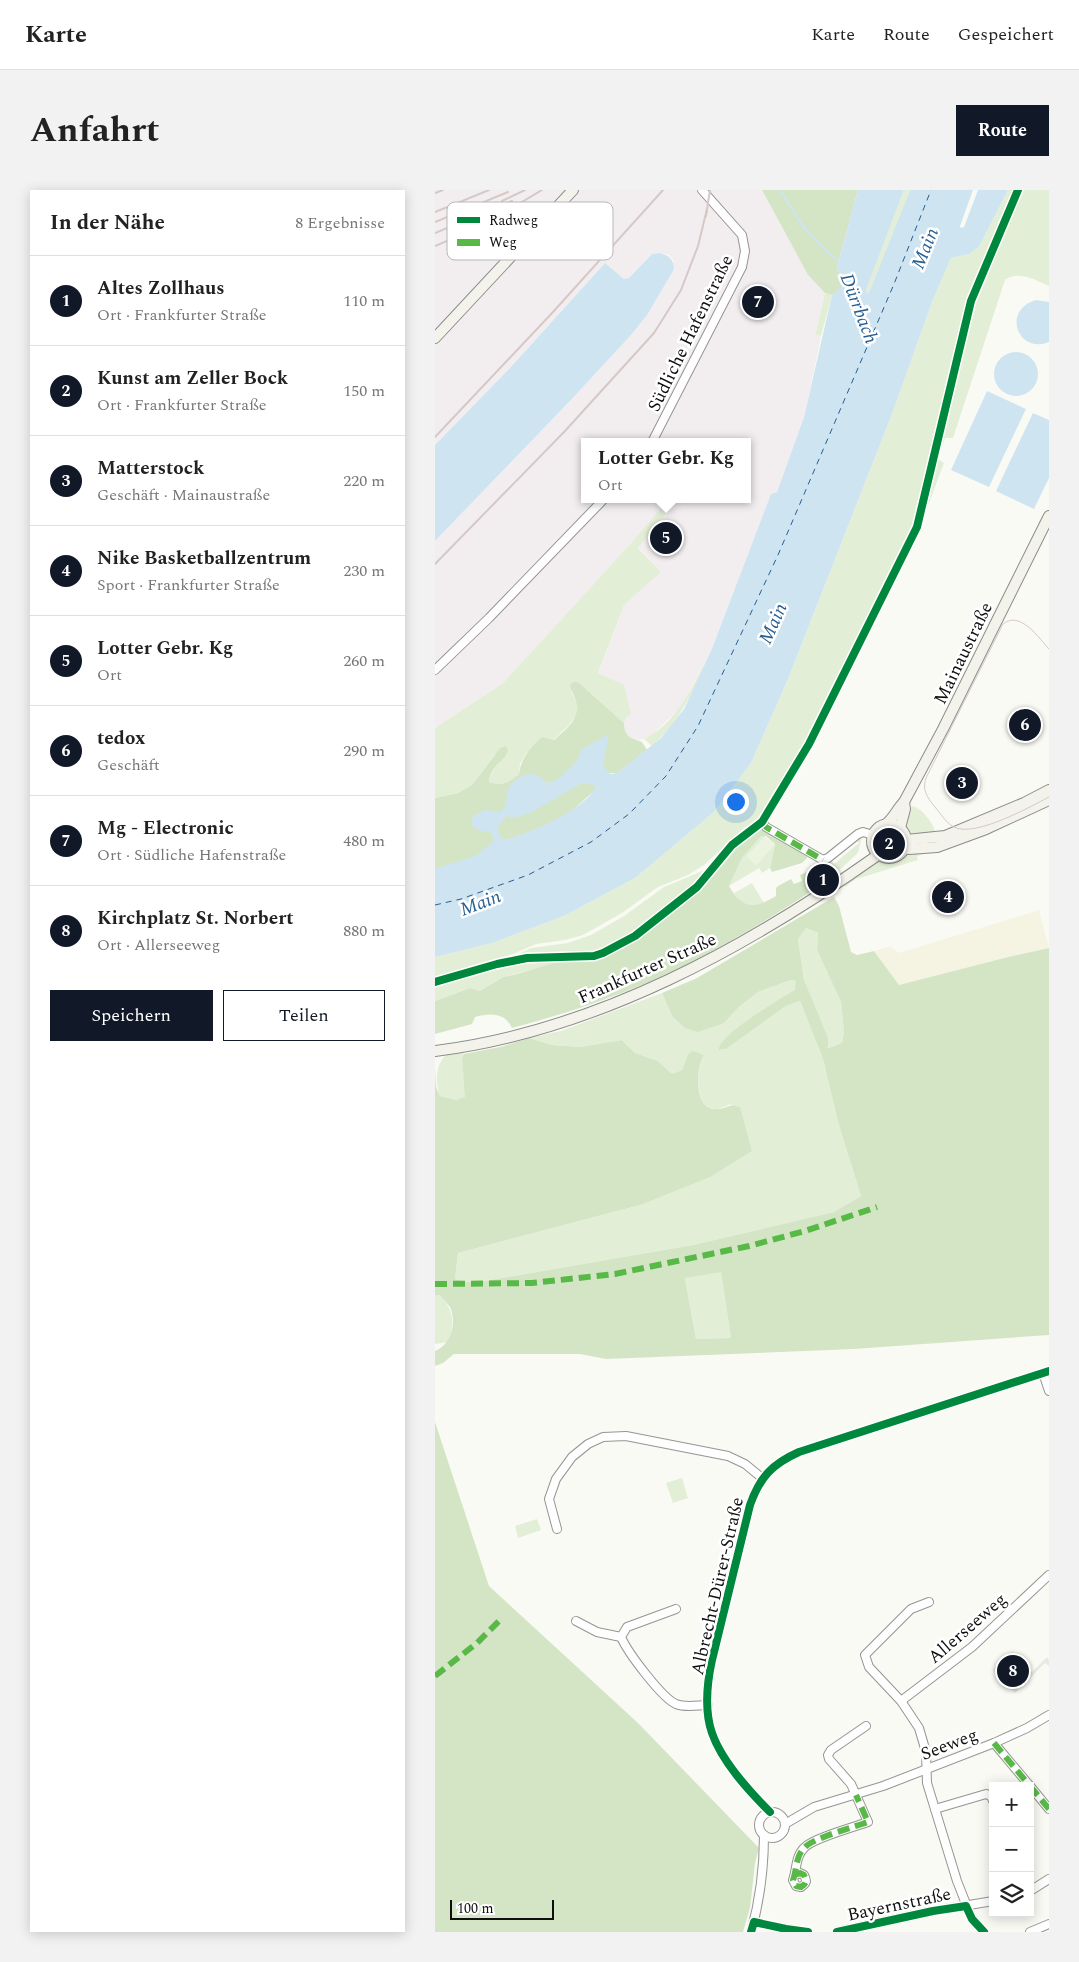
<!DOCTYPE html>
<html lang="de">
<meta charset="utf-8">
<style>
:root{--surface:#fff;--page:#f2f2f2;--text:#222;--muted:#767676;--line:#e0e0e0;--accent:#111827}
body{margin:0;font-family:Spectral,serif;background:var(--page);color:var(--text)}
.controls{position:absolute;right:15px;bottom:15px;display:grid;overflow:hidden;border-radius:0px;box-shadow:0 2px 12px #0003}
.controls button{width:45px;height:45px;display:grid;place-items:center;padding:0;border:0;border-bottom:1px solid var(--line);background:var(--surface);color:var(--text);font:25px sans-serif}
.scale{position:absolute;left:15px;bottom:12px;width:104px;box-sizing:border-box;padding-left:5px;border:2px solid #0f0f0f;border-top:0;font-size:14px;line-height:18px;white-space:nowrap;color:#0f0f0f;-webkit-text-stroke:4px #fff;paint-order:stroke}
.you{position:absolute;left:300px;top:611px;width:18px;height:18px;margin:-12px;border:4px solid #fff;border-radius:50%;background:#1a73e8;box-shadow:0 0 0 8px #1a73e833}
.badge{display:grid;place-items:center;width:32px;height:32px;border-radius:50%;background:var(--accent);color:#fff;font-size:16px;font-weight:700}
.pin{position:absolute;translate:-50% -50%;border:2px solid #fff;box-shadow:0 1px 5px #0006}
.popup{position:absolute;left:146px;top:248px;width:170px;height:65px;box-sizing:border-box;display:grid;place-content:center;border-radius:0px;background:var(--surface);filter:drop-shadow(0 1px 4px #0005);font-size:16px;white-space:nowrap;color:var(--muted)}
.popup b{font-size:19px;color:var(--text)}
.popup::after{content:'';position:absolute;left:50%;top:100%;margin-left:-10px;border:10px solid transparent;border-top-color:var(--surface)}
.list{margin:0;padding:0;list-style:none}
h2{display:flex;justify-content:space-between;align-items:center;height:65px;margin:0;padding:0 20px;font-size:21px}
h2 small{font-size:16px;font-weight:400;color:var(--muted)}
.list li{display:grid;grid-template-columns:32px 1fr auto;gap:15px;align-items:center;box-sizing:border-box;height:90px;padding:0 20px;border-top:1px solid var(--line)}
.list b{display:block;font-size:19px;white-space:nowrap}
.list p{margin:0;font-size:16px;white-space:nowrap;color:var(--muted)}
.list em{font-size:16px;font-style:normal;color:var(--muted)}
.actions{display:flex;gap:10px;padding:15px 20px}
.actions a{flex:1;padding:11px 0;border:1px solid var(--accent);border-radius:0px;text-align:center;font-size:18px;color:var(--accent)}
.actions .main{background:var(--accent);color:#fff}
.icon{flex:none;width:28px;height:28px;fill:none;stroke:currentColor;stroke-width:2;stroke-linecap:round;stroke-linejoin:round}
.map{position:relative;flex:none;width:614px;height:1742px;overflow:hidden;border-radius:0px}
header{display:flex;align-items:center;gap:30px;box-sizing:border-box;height:70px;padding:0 25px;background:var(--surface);border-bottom:1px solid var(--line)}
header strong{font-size:24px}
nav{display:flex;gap:28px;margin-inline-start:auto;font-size:18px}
.intro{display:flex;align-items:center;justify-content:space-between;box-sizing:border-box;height:120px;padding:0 30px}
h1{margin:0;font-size:35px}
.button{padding:12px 22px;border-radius:0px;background:var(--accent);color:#fff;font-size:18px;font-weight:700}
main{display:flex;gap:30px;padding:0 30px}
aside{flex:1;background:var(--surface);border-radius:0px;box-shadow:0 2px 12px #0003}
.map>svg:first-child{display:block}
.industrial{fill:#f2eef0;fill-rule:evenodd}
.farmland{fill:#f5f4e3}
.green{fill:#e3eed7}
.forest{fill:#d4e5c6;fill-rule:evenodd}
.pitch{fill:#ecf3e1}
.plaza{fill:#eae9e1}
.water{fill:#cfe4f1;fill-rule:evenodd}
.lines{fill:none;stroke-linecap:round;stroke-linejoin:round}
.stream{stroke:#cfe4f1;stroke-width:2}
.ferry{stroke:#265e92;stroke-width:1;stroke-dasharray:6 5;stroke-linecap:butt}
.street-casing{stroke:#959593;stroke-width:10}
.secondary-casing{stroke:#8b8b89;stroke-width:12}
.street{stroke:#fefefe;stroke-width:8}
.secondary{stroke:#f4f3eb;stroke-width:10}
.tram{stroke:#d5c8c7;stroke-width:1}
.rail{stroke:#d5c8c7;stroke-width:2}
.quiet{stroke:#58b947;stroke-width:6;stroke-dasharray:12 6;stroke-linecap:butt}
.cycleway-casing{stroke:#fff;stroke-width:11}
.cycleway{stroke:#00873e;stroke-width:8}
.labels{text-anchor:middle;stroke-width:5;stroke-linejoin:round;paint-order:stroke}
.street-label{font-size:18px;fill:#0f0f0f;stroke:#fff}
.water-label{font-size:19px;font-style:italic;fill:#265e92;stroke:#fff}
.key{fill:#fff;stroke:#b7b7b7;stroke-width:1}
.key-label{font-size:14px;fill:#0f0f0f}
</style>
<header>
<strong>Karte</strong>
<nav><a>Karte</a><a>Route</a><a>Gespeichert</a></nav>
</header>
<div class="intro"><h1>Anfahrt</h1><a class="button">Route</a></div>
<main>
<aside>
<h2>In der Nähe<small>8 Ergebnisse</small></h2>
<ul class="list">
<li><span class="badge">1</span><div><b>Altes Zollhaus</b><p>Ort · Frankfurter Straße</p></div><em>110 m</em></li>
<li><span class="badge">2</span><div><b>Kunst am Zeller Bock</b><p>Ort · Frankfurter Straße</p></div><em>150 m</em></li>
<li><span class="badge">3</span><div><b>Matterstock</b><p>Geschäft · Mainaustraße</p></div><em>220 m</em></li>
<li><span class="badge">4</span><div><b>Nike Basketballzentrum</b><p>Sport · Frankfurter Straße</p></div><em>230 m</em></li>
<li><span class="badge">5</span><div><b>Lotter Gebr. Kg</b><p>Ort</p></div><em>260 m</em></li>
<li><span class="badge">6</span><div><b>tedox</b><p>Geschäft</p></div><em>290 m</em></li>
<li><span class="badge">7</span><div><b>Mg - Electronic</b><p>Ort · Südliche Hafenstraße</p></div><em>480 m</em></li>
<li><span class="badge">8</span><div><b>Kirchplatz St. Norbert</b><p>Ort · Allerseeweg</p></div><em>880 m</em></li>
</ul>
<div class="actions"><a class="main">Speichern</a><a>Teilen</a></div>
</aside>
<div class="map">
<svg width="614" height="1742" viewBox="0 0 614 1742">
<rect width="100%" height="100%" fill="#fafaf5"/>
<path class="industrial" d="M0,0H327L373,85L390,103L380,144L386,147L369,227L342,302L336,304L276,461L245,518L217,545L209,549L203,550L197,549L192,545L189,540V533L191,528L163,484L189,415L226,382L198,351L68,493L0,538V351L133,213L239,71L234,65L225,63L217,64L194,88L189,89L170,73L75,178L0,255ZM150,252H312V309H150Z"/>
<polygon class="farmland" points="604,720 614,758 573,767 464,795 439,761 455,756 464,763"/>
<g class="green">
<polygon points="469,0 475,0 435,100 431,103 430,102"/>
<path d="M573,0H614V96C600,90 584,80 570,90L518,248H510L503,269L509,273L485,337L420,473L376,555L332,634L321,633L310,637L269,675L253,685L223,697L187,723L148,745L130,750L101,754L78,764L0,787V767L57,753L129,726L200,688L279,622L316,573L353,489L457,224L497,112L516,68L534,64L544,57Z"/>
<polygon points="390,103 397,105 386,146 380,145"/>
<path d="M234,309H242L203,358L226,382L189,415L163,483L189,495L196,524L191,528L189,533L143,492H138L137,503L142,513V524L134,535L118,550L92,562L85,574L84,584C74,592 67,597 54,593C57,572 67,576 73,561L60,564L37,595L23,603L0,608V538L68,493L198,351Z"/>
<path d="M276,461C259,498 248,528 217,556L209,549C244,532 259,492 276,461Z"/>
<path d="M477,616C486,617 500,635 500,643L477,646C467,638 468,624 477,616Z"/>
<circle cx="454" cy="652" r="14"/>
<polygon points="310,641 251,704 201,743 187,751 156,764 118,763 71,770 96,758 133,753 156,745 189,726 229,697 272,679 302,646"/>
<polygon points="326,645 331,646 312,666 321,675 340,654 335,678 327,683 324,678 294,696 307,668"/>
<polygon points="424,647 427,647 423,663 401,683 394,672 396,670 399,674 424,653 420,649"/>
<polygon points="492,661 492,663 482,666 483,670 421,689 410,697 408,695 440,672 457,673 473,663"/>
<path d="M317,693L329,713C314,717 308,717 299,703Z"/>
<polygon points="371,738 383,743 382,760 406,812 409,842 407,853 392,858 369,790 363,749"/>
<polygon points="137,769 68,787 45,801 35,798 0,811 0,795 62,776 97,770"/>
<path d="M356,790L361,791V800C332,817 308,838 283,860L291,859L351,816L365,811L388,869L403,932L426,1006L399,1022L258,1055L38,1093L20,1089L23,1063L205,1015L297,914C292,915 286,919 281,919C259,919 261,878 269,865L247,880L237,884L223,871L200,863L187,850L145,857L117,855L94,848L126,841L227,803L237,826L289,833L304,817L323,802Z"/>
<path d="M30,861L27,868L31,907L21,910L5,906C0,891 0,872 14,863C18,861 26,861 30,861Z"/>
<polygon points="286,1081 296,1148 261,1149 250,1087"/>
<path d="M5,1104C19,1123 19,1129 14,1152L0,1154V1105Z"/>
<polygon points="247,1288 253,1308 238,1313 231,1293"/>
<polygon points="102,1329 106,1340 83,1348 80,1336"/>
</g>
<g class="forest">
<polygon points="327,0 423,0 402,78 409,90 409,96 397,105 390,103 373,85"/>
<path d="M138,492H143L189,533C189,547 196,548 207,552L212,560L182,583H140L74,612L57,641L60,653L36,669L0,679V608L23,603L37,595L65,558L71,556L73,561C67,576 57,572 54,592C67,597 74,592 84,584C86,568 95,558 107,547L119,550C129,541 144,530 142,515C141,509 137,502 135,496Z"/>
<polygon points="146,591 161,593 162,597 159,601 130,627 102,641 68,651 63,647 59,638 72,625"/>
<path d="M322,637H328L372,665V668L367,673L337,682L335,678L340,654L331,646H326L307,668L294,696C308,720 319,719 341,706V698L343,696L356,689L359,694L367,691L365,685L372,682L383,697C344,723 304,747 262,769C204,800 140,821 77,838C70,822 54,823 40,827L37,834L0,844V811L35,798L45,801L68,787L82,784L122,772L166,767L199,750L254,707L300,654Z"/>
<path d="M399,707L404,716L416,762L422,765L439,761L464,795L573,767L614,758V1145L419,1159L171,1169L145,1164H19L8,1173L0,1176V1161C16,1155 22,1133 15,1117C12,1113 8,1109 5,1105H0V879L1,897L5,906L21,910L30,907L27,868L29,864L65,857L94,848L117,855L145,857L187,850L200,863L223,871L237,884L247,880L254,863L258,861L269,865C261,877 258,919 281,919C292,919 293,913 305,917L317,961L275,987L205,1015L23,1063L20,1089L38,1093L258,1055L399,1022L426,1006L403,932L388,869L365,811L351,816L291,859L284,860C282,846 346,808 360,800L361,791L356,790L323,802L304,817L289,833L263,842L250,838L237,826L227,803L262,788ZM371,738L383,743L382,760L406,812L409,842L407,853L393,858V848L369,790L363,749ZM286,1082L296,1148L261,1149L250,1088Z"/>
<polygon points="0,1232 54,1396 203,1533 324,1658 320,1673 315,1718 308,1742 0,1742"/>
</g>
<polygon class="pitch" points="331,646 340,654 321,675 312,666"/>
<polygon class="plaza" points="577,1461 597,1482 612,1467 614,1470 614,1476 610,1473 580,1503 558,1480"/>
<g class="water">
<path d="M423,0H469L431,100L432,103L435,100L475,0H538L525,36L526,38L529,37L543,0H573L544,57L534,64L516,68L497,112L457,224L353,489L316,573L279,622L200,688L129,726L57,753L0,767V679L40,666L59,651L57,643C48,640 41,642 36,633L39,625L51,620L66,622C74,613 70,610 73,600C76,590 92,581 102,585C105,587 109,591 112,593L123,589L142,571L147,559L174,544L168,575L175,584L182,583L226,548L249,519L276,461L336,304L342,302L369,227L397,105L410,94L402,78ZM145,594H155L161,596C151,620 94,643 71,650C58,643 63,635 72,626L80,628L97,622Z"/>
<path d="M225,63C235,66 238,69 239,79L212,125L195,146L133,213L0,351V255L75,178L170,73L189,89L194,88L217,64Z"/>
<path d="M601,110L614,112V152C583,165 566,120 601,110Z"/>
<circle cx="581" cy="184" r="22"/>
<polygon points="552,201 591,219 554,297 516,280"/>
<polygon points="598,223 614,230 614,288 599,319 561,301"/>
</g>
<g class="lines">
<polyline class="stream" points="345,0 367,35 389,59 405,73"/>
<polyline class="ferry" points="0,715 26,709 93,685 156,652 194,624 231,586 263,536 343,365 459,94 496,0"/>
<g class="street-casing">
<g id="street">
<polyline points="217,252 307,77 310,61 307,45 267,0"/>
<polyline points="0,480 54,428 169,309"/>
<polyline points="327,632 331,637 388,670 393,668 423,644 428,642 438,645"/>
<polyline points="608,1183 614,1201"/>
<polyline points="122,1339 114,1309 121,1289 137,1267 153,1254 168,1247 191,1246 293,1266 310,1274 327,1288"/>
<polyline points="494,1412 476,1419 430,1465 434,1477 466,1511 484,1538 491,1562 492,1593 522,1691 537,1729 549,1742"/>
<path d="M241,1419L192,1437L186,1447C193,1463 227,1508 241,1514C251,1518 263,1515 273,1515"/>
<polyline points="141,1431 162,1442 186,1447"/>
<polyline points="466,1511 537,1457 614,1385"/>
<polyline points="559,1553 595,1596"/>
<polyline points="595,1596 614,1619"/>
<polyline points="500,1619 551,1604 556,1606 558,1611"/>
<path d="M335,1622C314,1601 287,1572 277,1543C269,1520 272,1493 277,1470L315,1315C325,1287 337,1274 364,1262L614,1181"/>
<circle cx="337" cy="1635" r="13"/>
<polyline points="350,1634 379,1617 448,1596 559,1553 592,1538 614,1525"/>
<path d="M360,1685L365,1683L369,1685C372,1691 372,1693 366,1697L361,1696L358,1690C362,1680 360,1666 370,1657C379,1648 419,1637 433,1632L416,1594L394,1569L393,1565L396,1560L431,1536"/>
<polyline points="595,1701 614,1689"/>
<polyline points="319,1732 351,1739 373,1742"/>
<path d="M316,1742C325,1710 329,1678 329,1645"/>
<polyline points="402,1742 498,1721 558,1711"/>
<polyline points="595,1742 614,1734"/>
</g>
</g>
<g class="secondary-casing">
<g id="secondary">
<polyline points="0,148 138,0"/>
<circle cx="454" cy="651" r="17"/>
<path d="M451,634C459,628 462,619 469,612L508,539L614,326"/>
<polyline points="465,638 470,619 469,612"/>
<polyline points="471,650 510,646 589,613 614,600"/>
<polyline points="470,657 474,659 502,657 551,639 614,610"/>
<path d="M0,861C161,841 313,757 443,665"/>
</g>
</g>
<use href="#street" class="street"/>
<use href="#secondary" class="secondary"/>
<path class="tram" d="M614,459C604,448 585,420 568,434L492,586C486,599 492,607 500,617C506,624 511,633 519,637C539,648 595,617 614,607"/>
<g class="rail">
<polyline points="0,3 8,0"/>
<polyline points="67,11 90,0"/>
<polyline points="0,22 54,0"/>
<polyline points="271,26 275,0"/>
<polyline points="0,32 73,2"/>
<polyline points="0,43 77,11"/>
<polyline points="0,56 47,36 107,0"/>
<polyline points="0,247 118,122 228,0"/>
<polyline points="0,374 130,241 219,143 246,100 263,56 272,19"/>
</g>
<g class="quiet">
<polyline points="327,632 331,637 388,670"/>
<polyline points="0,1094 97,1093 180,1084 314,1056 370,1041 442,1017"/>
<polyline points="0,1486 42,1453 65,1430"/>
<polyline points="559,1553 595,1596"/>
<polyline points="595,1596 614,1619"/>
<path d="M360,1685L365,1683L369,1685C372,1691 372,1693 366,1697L361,1696L358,1690C362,1680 360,1666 370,1657C379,1648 419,1637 433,1632L421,1605"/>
</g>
<g class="cycleway-casing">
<g id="cycleway">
<polyline points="0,792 62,774 92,768 159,766 168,763 200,746 262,697 297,655 327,632 374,554 482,337 536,111 583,0"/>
<path d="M335,1622C314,1601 287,1572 277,1543C269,1520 272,1493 277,1470L315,1315C325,1287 337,1274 364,1262L614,1181"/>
<polyline points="316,1742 319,1732 351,1739 373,1742"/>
<polyline points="402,1742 498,1721 531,1716 537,1729 549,1742"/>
</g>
</g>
<use href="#cycleway" class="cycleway"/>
</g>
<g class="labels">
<g class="street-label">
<text transform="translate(255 143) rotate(-64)" y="6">Südliche Hafenstraße</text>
<text transform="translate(528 463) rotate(-64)" y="6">Mainaustraße</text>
<text transform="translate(212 778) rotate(-24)" y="6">Frankfurter Straße</text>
<text transform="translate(282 1396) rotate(-77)" y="6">Albrecht-Dürer-Straße</text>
<text transform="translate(532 1438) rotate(-41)" y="6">Allerseeweg</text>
<text transform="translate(514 1554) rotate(-21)" y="6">Seeweg</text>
<text transform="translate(464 1714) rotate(-12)" y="6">Bayernstraße</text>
</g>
<g class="water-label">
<text transform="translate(489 58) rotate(-68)" y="7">Main</text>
<text transform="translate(425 118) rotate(69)" y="7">Dürrbach</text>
<text transform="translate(337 433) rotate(-66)" y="7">Main</text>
<text transform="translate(45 712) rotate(-21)" y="7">Main</text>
</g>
</g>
<rect x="12" y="12" width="166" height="58" rx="8" class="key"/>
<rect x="22" y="27" width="23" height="6" fill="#00873e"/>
<rect x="22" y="49" width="23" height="7" fill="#58b947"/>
<g class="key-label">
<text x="54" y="35">Radweg</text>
<text x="54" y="57">Weg</text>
</g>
</svg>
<div class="controls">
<button>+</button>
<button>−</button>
<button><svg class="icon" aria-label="layers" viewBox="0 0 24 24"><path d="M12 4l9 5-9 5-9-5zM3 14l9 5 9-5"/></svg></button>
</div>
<div class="scale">100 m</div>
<div class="you"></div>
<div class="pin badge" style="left:388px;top:690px">1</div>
<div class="pin badge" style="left:454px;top:654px">2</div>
<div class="pin badge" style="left:527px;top:593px">3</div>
<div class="pin badge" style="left:513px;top:707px">4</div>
<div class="pin badge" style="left:231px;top:348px">5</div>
<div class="popup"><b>Lotter Gebr. Kg</b>Ort</div>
<div class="pin badge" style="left:590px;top:535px">6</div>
<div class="pin badge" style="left:323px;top:112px">7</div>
<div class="pin badge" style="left:578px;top:1481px">8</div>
</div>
</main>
